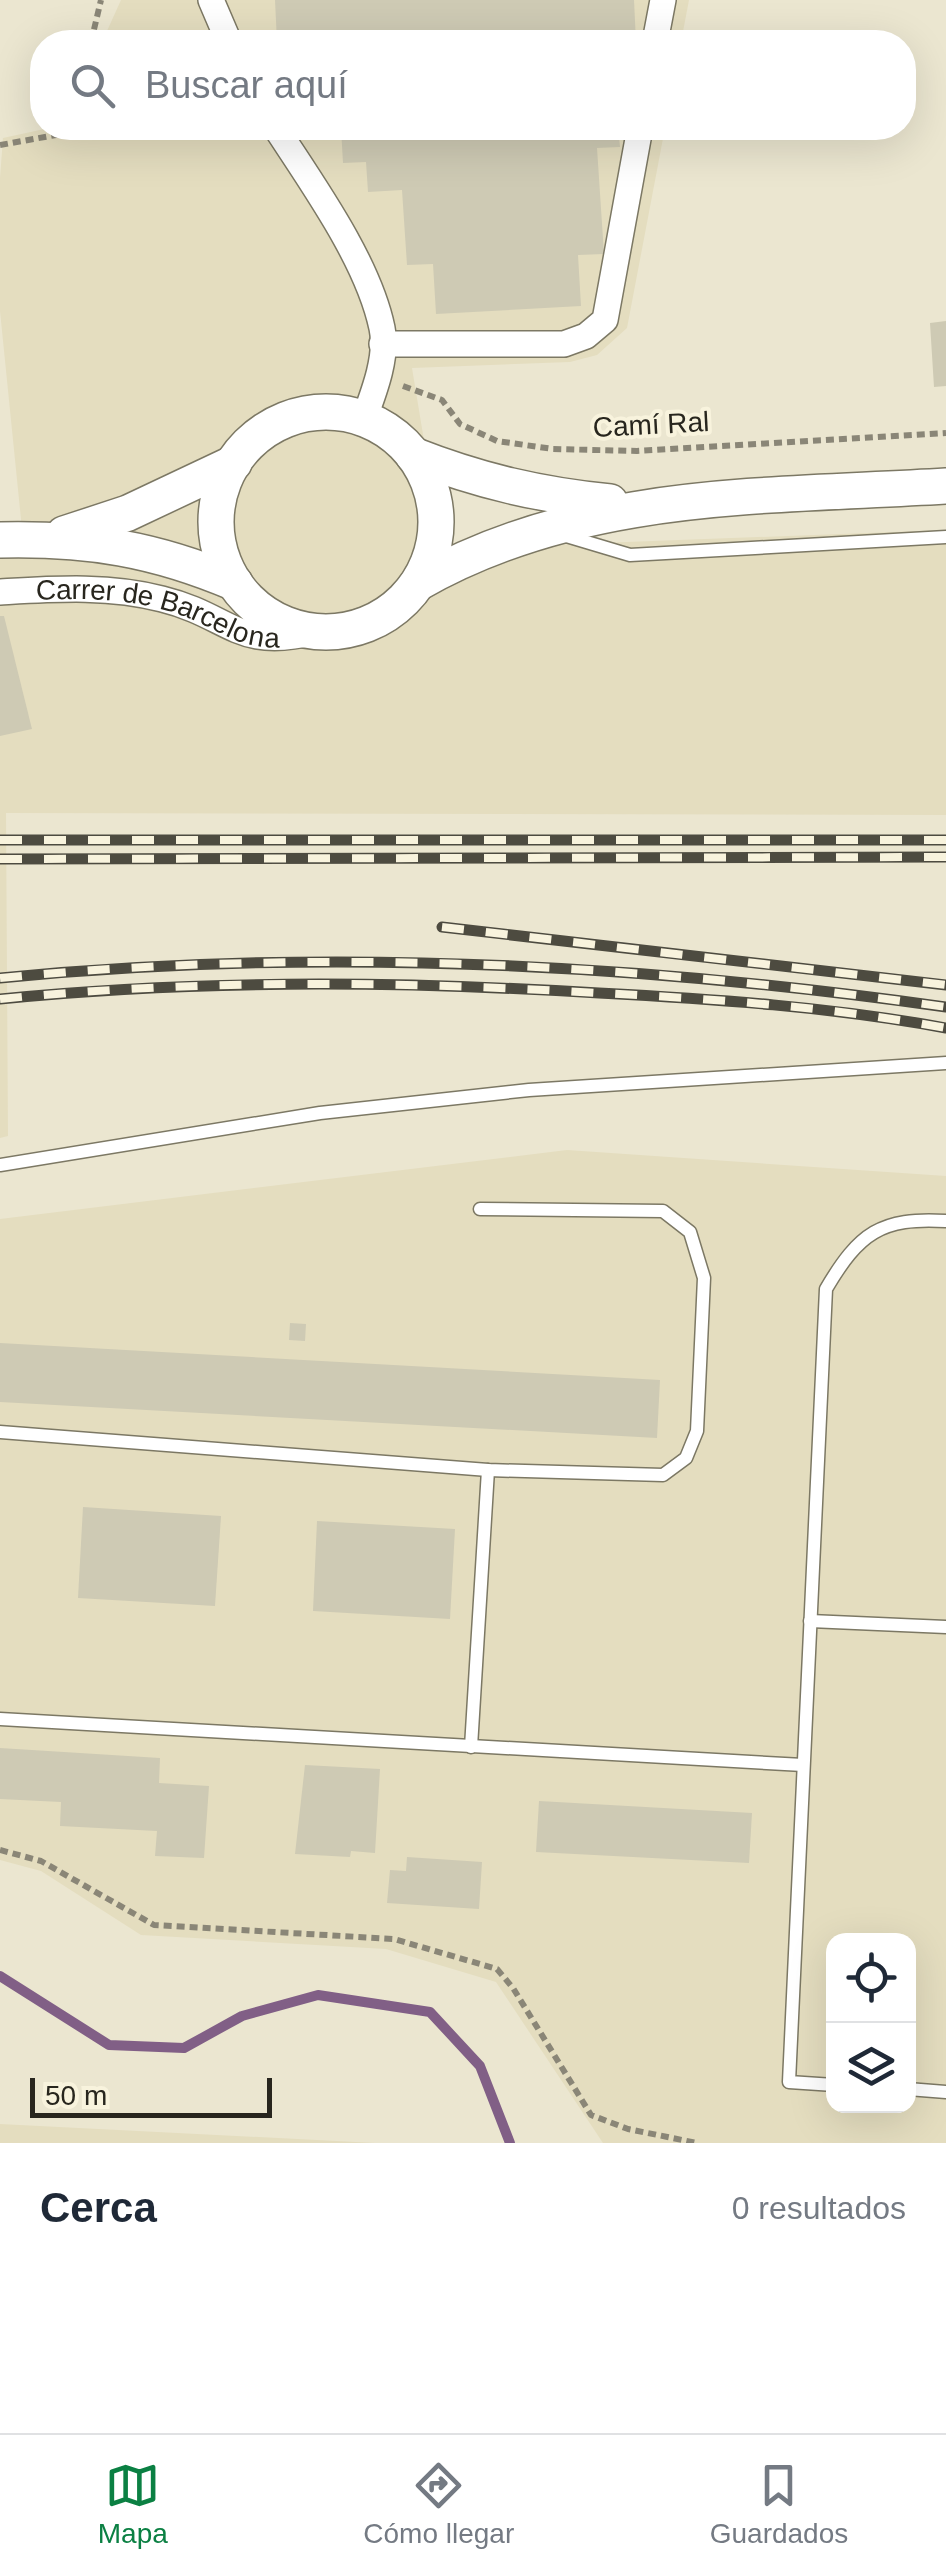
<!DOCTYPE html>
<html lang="es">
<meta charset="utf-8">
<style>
:root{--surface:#fff;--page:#f6f6f7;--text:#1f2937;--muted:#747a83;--line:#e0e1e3;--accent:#0b8043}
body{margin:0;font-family:Arial,sans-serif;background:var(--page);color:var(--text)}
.controls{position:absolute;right:30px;bottom:30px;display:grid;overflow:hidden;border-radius:20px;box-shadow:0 10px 40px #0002}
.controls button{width:90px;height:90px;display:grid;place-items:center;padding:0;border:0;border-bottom:2px solid var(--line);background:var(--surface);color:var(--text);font:50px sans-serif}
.scale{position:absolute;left:30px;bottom:25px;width:242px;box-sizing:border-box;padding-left:10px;border:5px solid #28261e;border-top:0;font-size:28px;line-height:35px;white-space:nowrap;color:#28261e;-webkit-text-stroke:8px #f8f3dd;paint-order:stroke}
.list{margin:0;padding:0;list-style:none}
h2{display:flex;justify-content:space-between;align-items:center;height:130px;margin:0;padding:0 40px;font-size:42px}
h2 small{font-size:32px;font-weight:400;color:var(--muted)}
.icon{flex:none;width:55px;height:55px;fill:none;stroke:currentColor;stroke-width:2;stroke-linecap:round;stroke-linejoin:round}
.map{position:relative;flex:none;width:946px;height:2143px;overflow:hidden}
.search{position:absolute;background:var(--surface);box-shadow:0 10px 40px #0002;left:30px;right:30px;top:30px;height:110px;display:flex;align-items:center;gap:25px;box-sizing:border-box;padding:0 35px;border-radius:40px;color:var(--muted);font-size:38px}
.sheet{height:290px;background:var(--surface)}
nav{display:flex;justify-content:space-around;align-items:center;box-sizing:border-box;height:140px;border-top:2px solid var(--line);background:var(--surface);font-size:28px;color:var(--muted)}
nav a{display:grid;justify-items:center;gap:5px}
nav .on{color:var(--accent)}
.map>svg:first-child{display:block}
.built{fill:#e4ddbf;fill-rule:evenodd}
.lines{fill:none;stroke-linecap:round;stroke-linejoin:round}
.stream{stroke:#815f86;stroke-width:10}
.building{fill:#cecab4}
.lane-casing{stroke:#7c7864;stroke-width:15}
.street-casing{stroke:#7c7864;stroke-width:28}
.secondary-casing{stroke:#7c7864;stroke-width:38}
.path{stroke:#8a8677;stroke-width:6;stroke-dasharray:8 5;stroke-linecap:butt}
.lane{stroke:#fff;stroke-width:12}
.street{stroke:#fff;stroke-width:25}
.secondary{stroke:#fff;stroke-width:35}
.rail-casing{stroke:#4d4b40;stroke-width:11}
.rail{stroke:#f8f3dd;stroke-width:8;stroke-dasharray:22;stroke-linecap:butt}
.labels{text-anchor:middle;stroke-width:8;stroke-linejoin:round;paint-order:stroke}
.street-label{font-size:28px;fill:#28261e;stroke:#f8f3dd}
</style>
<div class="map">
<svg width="946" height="2143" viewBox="0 0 946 2143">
<rect width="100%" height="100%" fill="#ebe6d0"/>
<g class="built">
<polygon points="121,0 689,0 681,42 102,42"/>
<polygon points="49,128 665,128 627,328 597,355 570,362 412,368 442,549 946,530 946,815 6,813 8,1136 0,1138 0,540 23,539 0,311 0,178 3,138"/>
<path d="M567,1150L946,1176V2143H603L496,1982L386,1949L141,1935L41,1871L0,1860V1219ZM834,1940H908V2106H834Z"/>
<polygon points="0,2124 375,2143 0,2143"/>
</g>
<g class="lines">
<polyline class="stream" points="0,1976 109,2045 184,2048 242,2016 318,1995 430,2012 480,2066 510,2143"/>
</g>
<g class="building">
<polygon points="275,0 634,0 636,42 277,42"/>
<polygon points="341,128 618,128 620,147 597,148 604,254 578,255 581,306 436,314 433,264 407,265 402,190 368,192 366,162 343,163"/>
<polygon points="946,321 946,386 934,387 930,323"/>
<polygon points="0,616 4,616 32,729 0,736"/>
<polygon points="290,1323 306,1324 305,1341 289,1340"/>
<polygon points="0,1343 660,1380 657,1438 0,1402"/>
<polygon points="83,1507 221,1516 215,1606 78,1598"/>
<polygon points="317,1521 455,1529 450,1619 313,1611"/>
<polygon points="0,1748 160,1758 159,1783 209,1786 204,1858 155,1856 157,1831 60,1826 61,1802 0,1799"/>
<polygon points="305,1765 380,1769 375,1853 351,1851 350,1857 295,1854"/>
<polygon points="539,1801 752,1813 749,1863 536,1852"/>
<polygon points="407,1857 482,1862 479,1909 387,1903 390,1870 406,1871"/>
</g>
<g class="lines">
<g class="lane-casing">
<g id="lane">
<polyline points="563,535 630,555 946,537"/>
<polyline points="0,1165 320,1113 529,1090 946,1063"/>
<polyline points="0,1432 488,1470 663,1475 686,1458 697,1431 704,1278 690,1232 663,1211 480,1209"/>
<polyline points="810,1621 946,1627"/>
<polyline points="0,1719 803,1765"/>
<polyline points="471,1747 488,1470"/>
<path d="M834,2085L789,2082L826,1289C859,1233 881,1217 946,1221"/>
<polyline points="908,2089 946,2092"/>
</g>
</g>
<g class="street-casing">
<g id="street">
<polyline points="211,0 229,42"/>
<polyline points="655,42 663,0"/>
<path d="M276,128C313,185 368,261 382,328C388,356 374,392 364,419"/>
<polyline points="382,344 564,344 586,336 605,320 640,128"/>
<path id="s1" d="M0,592C54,589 109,585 162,599C231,616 236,651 315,632"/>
</g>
</g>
<g class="secondary-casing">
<g id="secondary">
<circle cx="326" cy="522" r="110"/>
<path d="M413,455C479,481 540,495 610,502"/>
<polyline points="64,534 128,513 234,463"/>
<path d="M0,540C88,538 155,549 235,583"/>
<path d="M418,583C580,490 765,497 946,486"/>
</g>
</g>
<g class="path">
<polyline points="91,42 101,0"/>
<polyline points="0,145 56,135 60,128"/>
<polyline points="403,386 442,400 460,424 497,441 553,449 637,451 946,433"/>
<polyline points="0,1850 41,1861 154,1925 394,1939 497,1969 513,1988 591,2115 628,2129 697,2143"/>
</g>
<use href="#lane" class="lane"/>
<use href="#street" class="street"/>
<use href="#secondary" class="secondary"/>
<g class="rail-casing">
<g id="rail">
<polyline points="0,840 946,840"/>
<polyline points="0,859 946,857"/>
<polyline points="442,927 946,985"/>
<path d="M0,978C314,947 635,963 946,1007"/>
<path d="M0,999C198,979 400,981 599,993C714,999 833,1007 946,1028"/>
</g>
</g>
<use href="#rail" class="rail"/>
</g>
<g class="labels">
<g class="street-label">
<text transform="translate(651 424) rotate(-3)" y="10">Camí Ral</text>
<text dy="10" stroke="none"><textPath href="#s1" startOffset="162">Carrer de Barcelona</textPath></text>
</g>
</g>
</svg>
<div class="controls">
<button><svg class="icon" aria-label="locate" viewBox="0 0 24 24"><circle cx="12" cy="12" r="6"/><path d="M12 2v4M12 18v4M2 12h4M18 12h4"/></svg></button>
<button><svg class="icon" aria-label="layers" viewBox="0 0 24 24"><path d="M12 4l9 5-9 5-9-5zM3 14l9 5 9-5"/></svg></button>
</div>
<div class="scale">50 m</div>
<div class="search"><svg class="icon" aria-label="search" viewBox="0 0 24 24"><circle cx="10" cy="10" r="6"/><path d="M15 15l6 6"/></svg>Buscar aquí</div>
</div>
<section class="sheet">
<h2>Cerca<small>0 resultados</small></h2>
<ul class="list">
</ul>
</section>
<nav>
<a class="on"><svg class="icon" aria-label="map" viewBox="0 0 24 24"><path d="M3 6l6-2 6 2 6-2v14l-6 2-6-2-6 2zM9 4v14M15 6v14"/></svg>Mapa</a>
<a><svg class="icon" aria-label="directions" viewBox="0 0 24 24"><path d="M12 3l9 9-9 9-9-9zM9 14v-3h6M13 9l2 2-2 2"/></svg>Cómo llegar</a>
<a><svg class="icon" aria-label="saved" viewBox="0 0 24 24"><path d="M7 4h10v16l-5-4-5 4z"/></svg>Guardados</a>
</nav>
